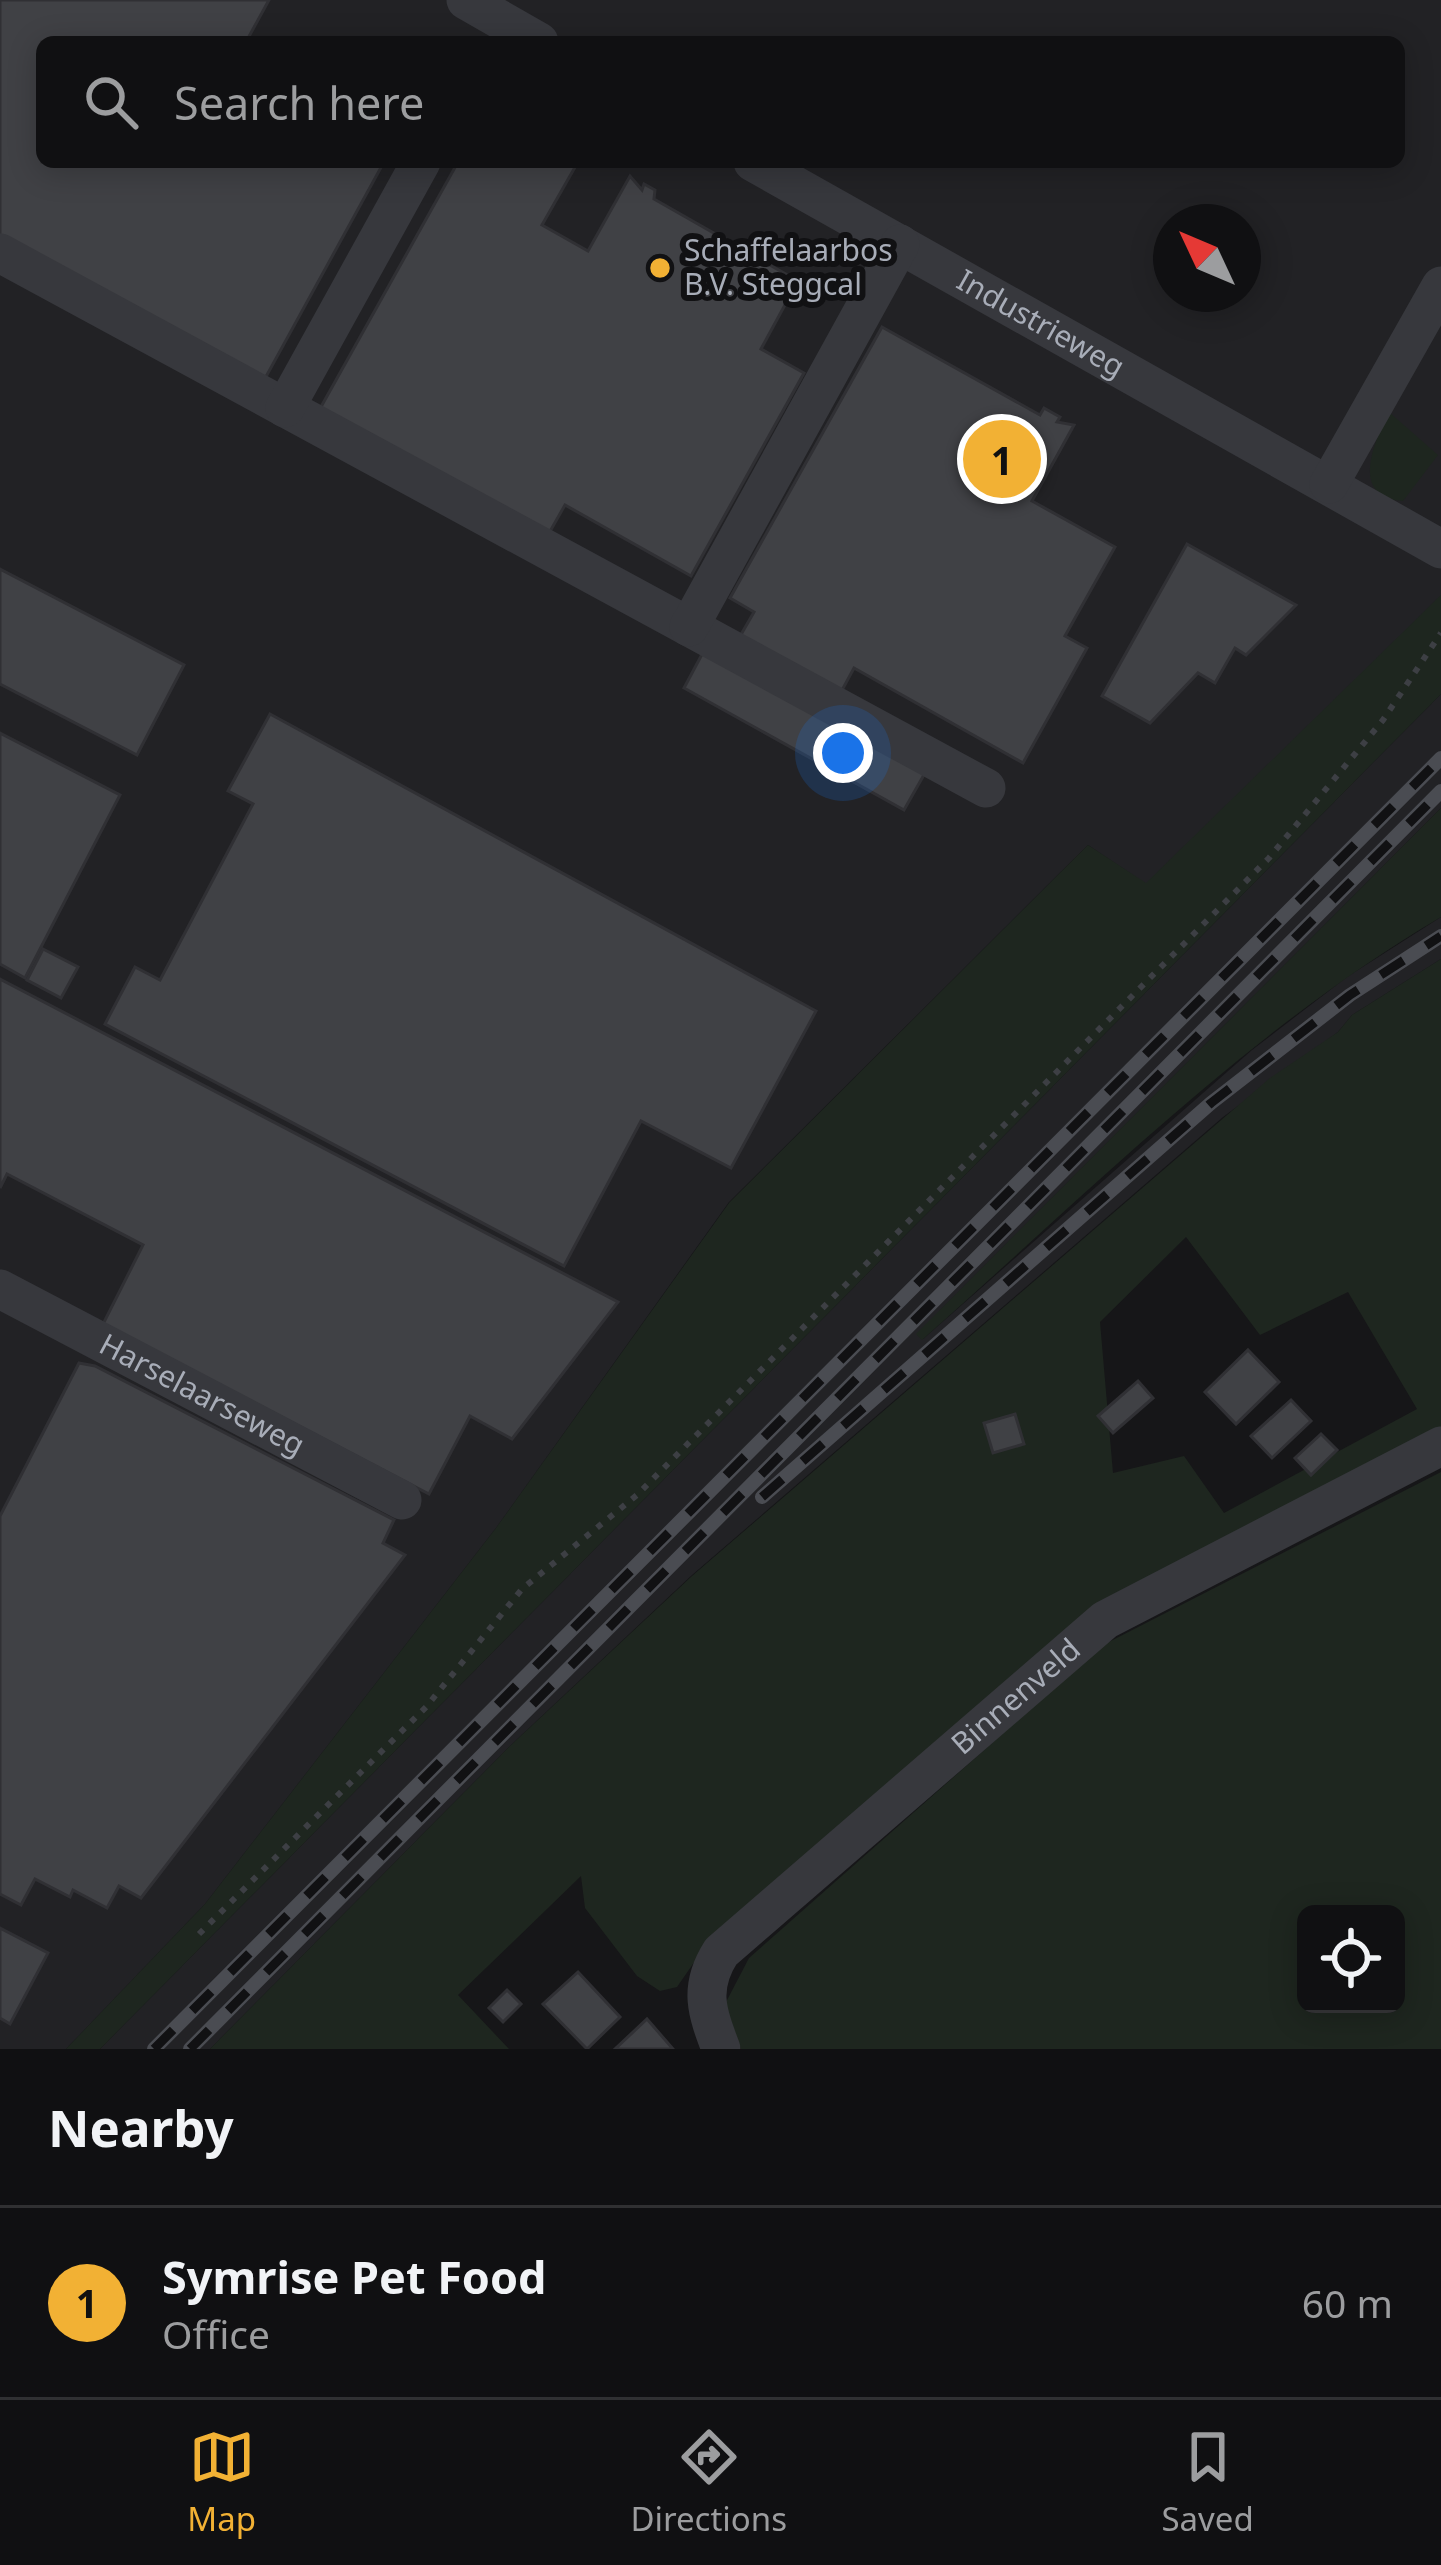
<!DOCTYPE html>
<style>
:root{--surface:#101012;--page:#19191b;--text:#f1f3f6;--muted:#9c9d9f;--line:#303032;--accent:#f2b134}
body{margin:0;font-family:"Noto Sans",sans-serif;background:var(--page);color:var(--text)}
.controls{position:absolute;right:36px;bottom:36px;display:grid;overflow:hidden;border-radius:18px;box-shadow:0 6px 30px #0003}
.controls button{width:108px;height:108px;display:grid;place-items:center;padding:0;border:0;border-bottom:3px solid var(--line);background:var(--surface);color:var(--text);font:60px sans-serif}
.compass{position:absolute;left:1153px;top:204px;width:108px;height:108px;border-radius:50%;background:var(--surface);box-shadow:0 6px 30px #0003;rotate:314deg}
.you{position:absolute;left:843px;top:753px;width:42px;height:42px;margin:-30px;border:9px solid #fff;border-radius:50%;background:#1a73e8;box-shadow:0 0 0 18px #1a73e833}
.badge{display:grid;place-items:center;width:78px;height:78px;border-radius:50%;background:var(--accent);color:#111;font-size:39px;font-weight:700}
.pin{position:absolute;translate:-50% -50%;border:6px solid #fff;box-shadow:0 3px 12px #0006}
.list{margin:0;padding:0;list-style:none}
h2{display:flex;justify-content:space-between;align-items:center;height:156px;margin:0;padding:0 48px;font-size:51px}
h2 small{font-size:39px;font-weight:400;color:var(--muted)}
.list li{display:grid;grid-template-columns:78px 1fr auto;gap:36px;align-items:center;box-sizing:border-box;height:192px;padding:0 48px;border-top:3px solid var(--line)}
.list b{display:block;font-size:45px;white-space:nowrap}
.list p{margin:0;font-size:39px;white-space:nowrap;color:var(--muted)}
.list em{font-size:39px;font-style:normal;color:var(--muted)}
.icon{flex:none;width:66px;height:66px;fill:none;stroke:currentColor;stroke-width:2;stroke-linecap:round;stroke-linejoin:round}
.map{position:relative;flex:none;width:1441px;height:2049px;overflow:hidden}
.search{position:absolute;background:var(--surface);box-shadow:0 6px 30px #0003;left:36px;right:36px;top:36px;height:132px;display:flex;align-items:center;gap:30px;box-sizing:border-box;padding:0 42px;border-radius:18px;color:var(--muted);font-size:45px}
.sheet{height:348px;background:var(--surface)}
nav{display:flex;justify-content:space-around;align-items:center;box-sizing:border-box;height:168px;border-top:3px solid var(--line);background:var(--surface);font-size:33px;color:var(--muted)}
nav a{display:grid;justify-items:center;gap:6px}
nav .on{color:var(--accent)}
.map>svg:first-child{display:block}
.built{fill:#222225;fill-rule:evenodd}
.green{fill:#1e261f;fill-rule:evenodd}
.building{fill:#404145;stroke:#303034;stroke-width:3}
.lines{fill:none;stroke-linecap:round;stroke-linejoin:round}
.path{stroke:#3d3f44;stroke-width:6;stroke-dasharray:6 9;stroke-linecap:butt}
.minor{stroke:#37383d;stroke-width:39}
.rail-casing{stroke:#4a4c52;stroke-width:14}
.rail{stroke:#111113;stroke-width:9;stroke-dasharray:27;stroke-linecap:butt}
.poi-dot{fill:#f2b134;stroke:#111113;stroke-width:4.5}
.labels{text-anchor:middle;stroke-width:12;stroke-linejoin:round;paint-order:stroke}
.poi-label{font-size:30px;fill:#a8adb8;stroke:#111113;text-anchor:start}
.street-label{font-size:30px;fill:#a8adb8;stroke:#111113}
</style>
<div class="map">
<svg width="1441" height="2049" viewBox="0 0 1441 2049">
<rect width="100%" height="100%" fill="#161618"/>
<g class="built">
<path d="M0,0H1441V599L1146,884L1088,845L729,1202L496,1528L205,1904L66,2049H0ZM42,42H1399V162H42ZM1171,222H1243V294H1171Z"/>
<polygon points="1441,694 1441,808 917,1334 923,1339 1252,1050 1347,977 1441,917 1441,959 1352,1015 1338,1032 1223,1117 692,1575 510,1746 210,2049 100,2049"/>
</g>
<g class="green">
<path d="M1389,412L1438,455L1403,501C1348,497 1375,441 1389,412Z"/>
<polygon points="1441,595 1441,694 100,2049 66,2049 205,1904 496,1528 729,1203 1088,845 1146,883"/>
<path d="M1441,808V917C1249,1030 1088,1193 922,1340L916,1334Z"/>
<path d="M1441,959V1432L1165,1574L695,1961L677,1987L660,1991L637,1976L585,1908L581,1876L458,1995L509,2049H210L510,1746L692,1576L1270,1078L1338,1032L1352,1015ZM1186,1237L1260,1335L1348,1292L1417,1409L1224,1513L1184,1456L1113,1473L1100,1322Z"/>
<path d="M1441,1472V2049H741L725,2004L749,1958L1103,1645ZM1306,1914H1396V2004H1306Z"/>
</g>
<g class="building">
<polygon points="0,0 269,0 246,42 42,42 42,162 384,162 262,384 0,237"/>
<polygon points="458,162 578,162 542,225 588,251 630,176 642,190 644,184 655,190 654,199 798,281 761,349 804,373 691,576 565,505 544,542 317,414"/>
<polygon points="882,327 1040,415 1044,408 1060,417 1057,422 1074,425 1032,501 1115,547 1065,636 1087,648 1023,763 854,668 840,694 739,638 754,612 730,598"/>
<polygon points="1187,544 1296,605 1246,655 1235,648 1215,683 1198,673 1150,723 1102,696"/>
<polygon points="0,569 184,665 137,755 0,684"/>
<polygon points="708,643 929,766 904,810 684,688"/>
<polygon points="270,714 816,1011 731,1168 641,1121 564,1266 105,1024 135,967 160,980 253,804 228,791"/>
<polygon points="0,733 120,795 25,978 0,964"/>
<polygon points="43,949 78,967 61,998 27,980"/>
<polygon points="0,979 618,1302 512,1439 470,1416 429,1494 103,1324 143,1245 7,1174 0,1188"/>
<polygon points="1248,1350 1279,1382 1236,1424 1205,1392"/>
<polygon points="79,1363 95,1366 394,1520 383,1543 405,1555 141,1898 119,1886 107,1908 73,1890 70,1897 35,1879 21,1905 0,1894 0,1516"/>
<polygon points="1138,1381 1153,1398 1113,1433 1098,1416"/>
<polygon points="1291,1400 1311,1421 1272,1458 1251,1436"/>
<polygon points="1015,1414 1024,1444 993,1453 984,1423"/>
<polygon points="1321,1434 1337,1450 1311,1475 1295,1458"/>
<polygon points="0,1928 48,1953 10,2024 0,2018"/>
<polygon points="578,1972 620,2017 587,2049 543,2004"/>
<polygon points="507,1990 521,2004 503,2022 489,2008"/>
<polygon points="647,2019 673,2049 615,2049"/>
</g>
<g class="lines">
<polyline class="path" points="199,1934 426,1707 522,1589 637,1495 1269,858 1383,720 1441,633"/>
<g class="minor">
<polyline points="466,0 539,42"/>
<path id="s1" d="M753,162L1441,549"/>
<polyline points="0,253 986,788"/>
<polyline points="285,408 421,162"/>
<polyline points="1329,484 1441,286"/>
<polyline points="689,627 900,244"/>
<path id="s2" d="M0,1289L402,1500"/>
<path id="s3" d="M721,2049C707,2012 698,1988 721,1952L1105,1620L1441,1446"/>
</g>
<g class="rail-casing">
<g id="rail">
<polyline points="762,1497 1211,1103 1350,995 1441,936"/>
<polyline points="154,2049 1441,758"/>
<polyline points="190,2049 1441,791"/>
</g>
</g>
<use href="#rail" class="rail"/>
</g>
<circle class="poi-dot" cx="660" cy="268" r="12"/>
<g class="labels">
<g class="poi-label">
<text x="684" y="261">Schaffelaarbos<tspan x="684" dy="34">B.V. Steggcal</tspan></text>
</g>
<g class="street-label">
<text dy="10" stroke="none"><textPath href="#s1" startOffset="330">Industrieweg</textPath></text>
<text dy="10" stroke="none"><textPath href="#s2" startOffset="228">Harselaarseweg</textPath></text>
<text dy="10" stroke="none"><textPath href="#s3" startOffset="492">Binnenveld</textPath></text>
</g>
</g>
</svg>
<div class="controls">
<button><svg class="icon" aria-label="locate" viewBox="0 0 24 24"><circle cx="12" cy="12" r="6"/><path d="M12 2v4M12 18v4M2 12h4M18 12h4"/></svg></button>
</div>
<svg class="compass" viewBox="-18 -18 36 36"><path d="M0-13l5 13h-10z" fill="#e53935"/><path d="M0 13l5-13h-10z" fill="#9c9d9f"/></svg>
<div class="you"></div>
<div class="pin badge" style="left:1002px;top:459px">1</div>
<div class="search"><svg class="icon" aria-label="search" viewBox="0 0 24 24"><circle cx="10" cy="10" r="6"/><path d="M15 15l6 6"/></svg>Search here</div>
</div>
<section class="sheet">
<h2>Nearby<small></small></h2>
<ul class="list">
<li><span class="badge">1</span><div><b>Symrise Pet Food</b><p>Office</p></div><em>60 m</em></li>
</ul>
</section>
<nav>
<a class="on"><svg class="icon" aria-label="map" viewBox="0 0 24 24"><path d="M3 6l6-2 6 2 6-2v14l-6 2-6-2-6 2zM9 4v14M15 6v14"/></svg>Map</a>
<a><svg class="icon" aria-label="directions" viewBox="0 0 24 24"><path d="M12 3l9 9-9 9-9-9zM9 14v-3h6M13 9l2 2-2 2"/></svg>Directions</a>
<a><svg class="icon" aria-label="saved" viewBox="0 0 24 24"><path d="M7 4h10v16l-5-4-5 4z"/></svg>Saved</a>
</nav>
